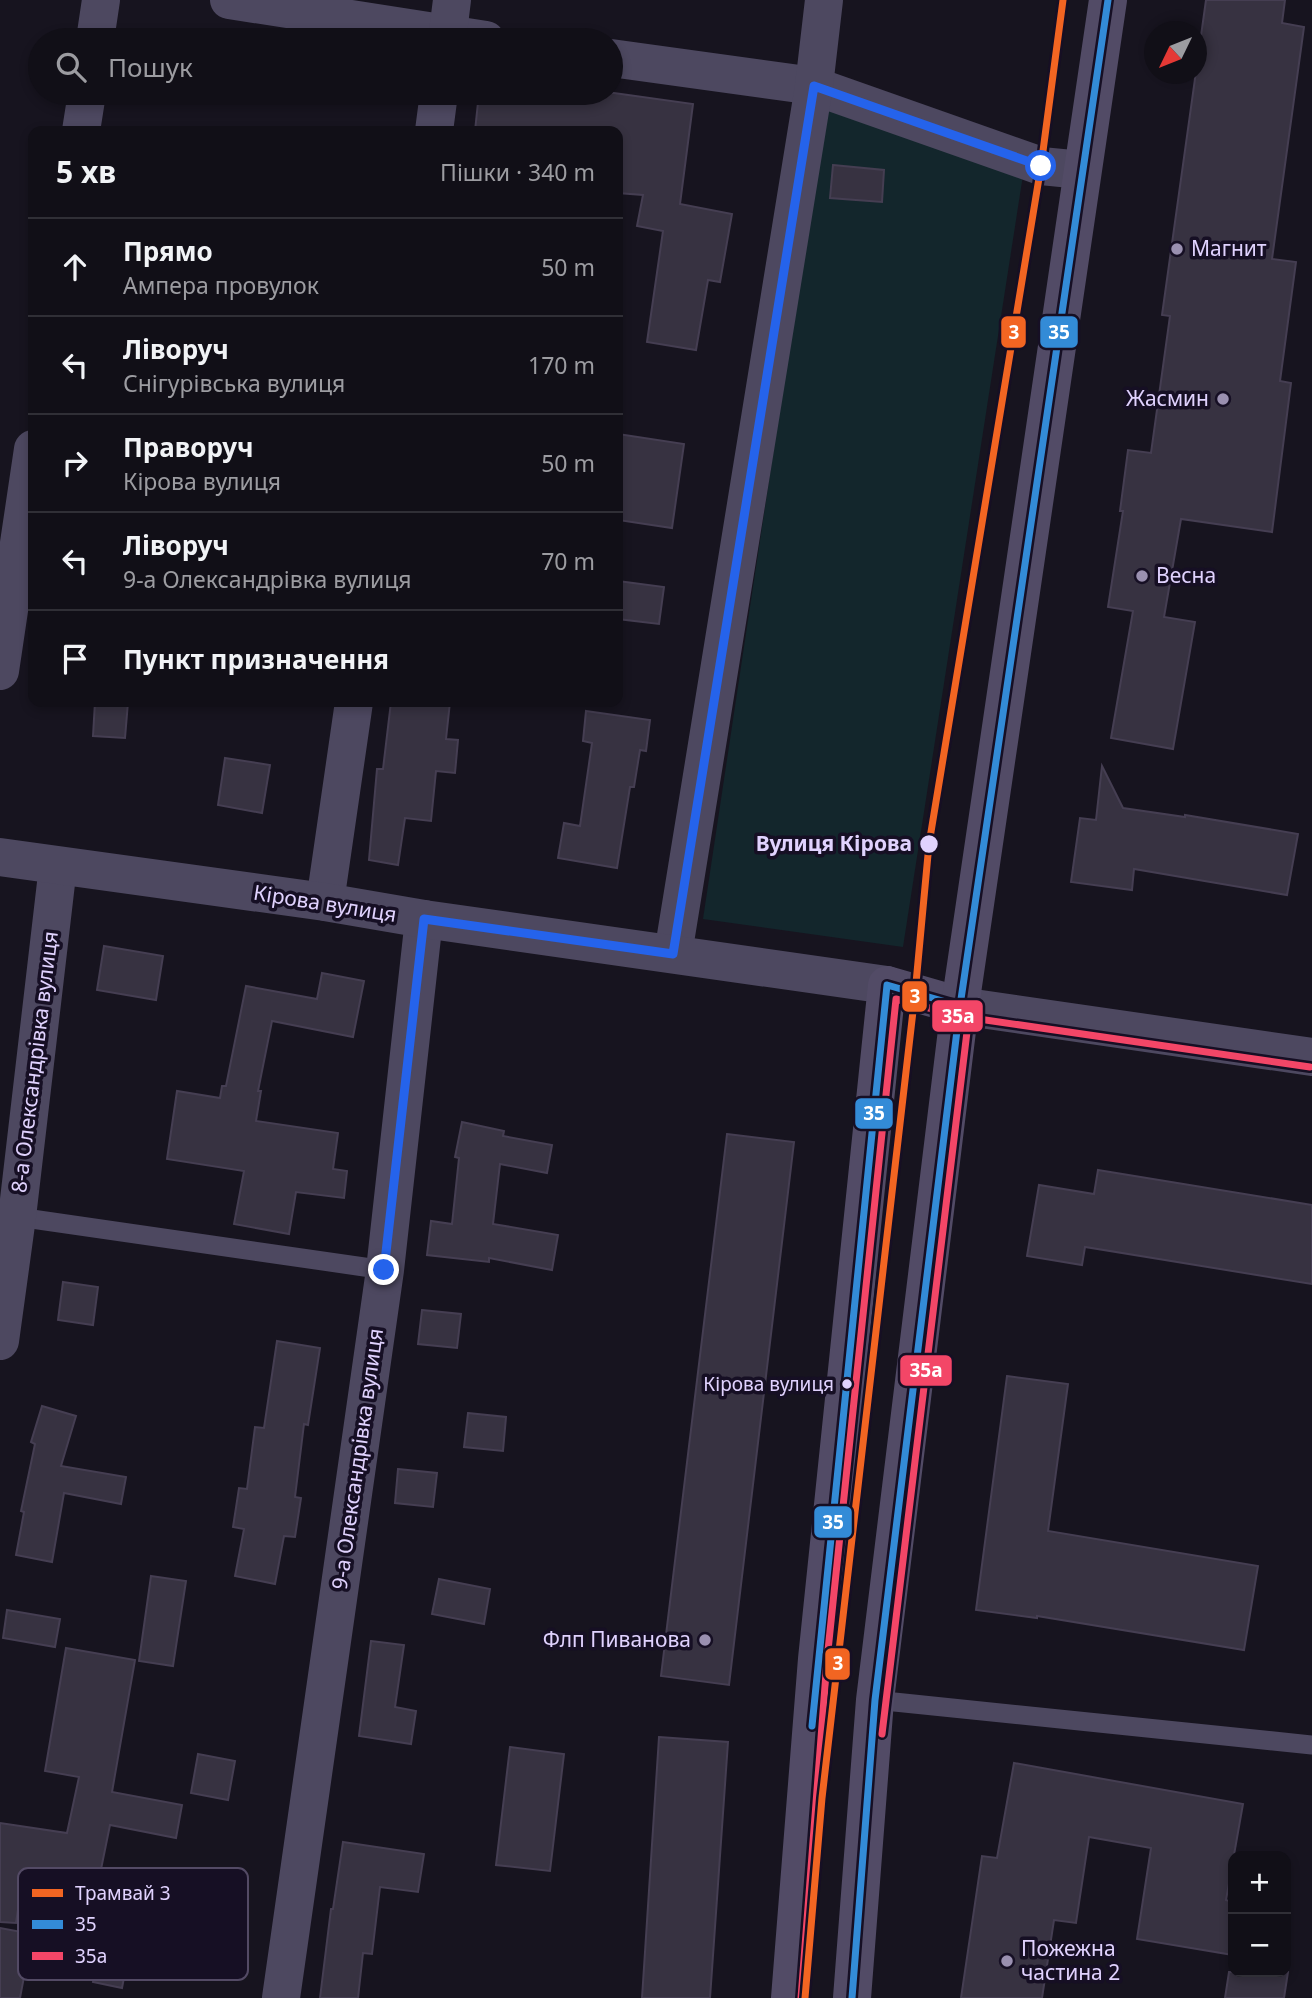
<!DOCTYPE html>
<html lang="uk">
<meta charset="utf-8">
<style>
:root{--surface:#110f17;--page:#1e1d24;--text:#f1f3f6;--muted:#9c9ca1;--line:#302f36}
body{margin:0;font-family:"Noto Sans",sans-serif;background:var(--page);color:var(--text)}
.controls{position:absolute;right:21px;bottom:21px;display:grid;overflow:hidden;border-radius:14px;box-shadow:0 4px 10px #0003}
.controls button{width:63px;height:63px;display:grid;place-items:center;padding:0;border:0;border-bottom:2px solid var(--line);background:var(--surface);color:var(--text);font:35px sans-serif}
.compass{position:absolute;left:1144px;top:21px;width:63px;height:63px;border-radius:50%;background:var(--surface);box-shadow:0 4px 10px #0003;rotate:227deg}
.stop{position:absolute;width:21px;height:21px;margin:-16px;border:5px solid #2563eb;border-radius:50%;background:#fff}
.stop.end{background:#2563eb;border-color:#fff;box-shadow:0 2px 7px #0008}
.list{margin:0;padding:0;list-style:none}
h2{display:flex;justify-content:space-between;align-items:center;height:91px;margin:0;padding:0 28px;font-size:30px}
h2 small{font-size:23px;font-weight:400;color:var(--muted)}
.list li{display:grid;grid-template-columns:46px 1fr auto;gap:21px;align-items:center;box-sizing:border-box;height:98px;padding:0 28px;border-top:2px solid var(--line)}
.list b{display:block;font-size:26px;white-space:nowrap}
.list p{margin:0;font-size:23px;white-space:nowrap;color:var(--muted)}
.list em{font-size:23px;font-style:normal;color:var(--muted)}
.icon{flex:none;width:38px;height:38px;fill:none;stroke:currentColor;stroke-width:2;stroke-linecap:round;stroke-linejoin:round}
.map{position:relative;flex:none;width:1312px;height:1998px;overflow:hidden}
.search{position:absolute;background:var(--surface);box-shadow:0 4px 10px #0003;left:28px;top:28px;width:595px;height:77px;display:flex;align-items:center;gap:18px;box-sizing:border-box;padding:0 24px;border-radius:38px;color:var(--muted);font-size:26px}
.panel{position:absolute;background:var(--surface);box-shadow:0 4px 10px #0003;left:28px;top:126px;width:595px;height:581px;border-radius:14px}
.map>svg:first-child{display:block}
.green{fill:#13262c}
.building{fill:#373241;stroke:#453e52;stroke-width:2}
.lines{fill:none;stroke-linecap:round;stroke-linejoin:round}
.service{stroke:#4d4860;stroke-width:19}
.minor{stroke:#4d4860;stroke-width:38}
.tertiary{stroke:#4d4860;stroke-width:38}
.secondary{stroke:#524b66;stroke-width:38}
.bus-1-casing{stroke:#160f24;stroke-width:12}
.bus-2-casing{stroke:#160f24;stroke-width:12}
.bus-1{stroke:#338bd7;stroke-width:7}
.bus-2{stroke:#f34667;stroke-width:7}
.tram-1-casing{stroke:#160f24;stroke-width:12}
.tram-1{stroke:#f26522;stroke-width:7}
.route{stroke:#2563eb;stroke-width:9}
.poi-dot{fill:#9a90b0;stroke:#160f24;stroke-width:2.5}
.stop-dot{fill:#e0d2fe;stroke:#160f24;stroke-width:2.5}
.labels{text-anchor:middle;stroke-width:7;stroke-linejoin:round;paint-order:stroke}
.bus-label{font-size:19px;fill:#e0d2fe;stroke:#160f24;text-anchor:end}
.poi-label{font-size:21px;fill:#e0d2fe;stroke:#160f24;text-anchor:start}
.stop-label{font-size:21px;font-weight:bold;fill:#e0d2fe;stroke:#160f24;text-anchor:end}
.street-label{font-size:21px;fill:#e0d2fe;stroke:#160f24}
.key{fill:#160f24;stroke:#534a65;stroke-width:2}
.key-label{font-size:19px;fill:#e0d2fe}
.line-badge{stroke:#160f24;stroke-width:2.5}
.badge-label{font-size:19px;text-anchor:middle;font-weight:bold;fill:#fff}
</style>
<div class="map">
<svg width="1312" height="1998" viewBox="0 0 1312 1998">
<rect width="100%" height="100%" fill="#17141f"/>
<polygon class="green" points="825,109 1023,175 903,947 703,919"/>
<g class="building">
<polygon points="1206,0 1285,0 1282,23 1304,27 1272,259 1296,262 1280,381 1291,383 1272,532 1181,519 1164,617 1195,622 1173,749 1111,738 1133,611 1108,607 1123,511 1120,511 1128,450 1151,453 1170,316 1162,315"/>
<polygon points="479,93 614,93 693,104 680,204 732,214 720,282 708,280 696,350 647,342 663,231 637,226 643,195 618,193 618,131 475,131"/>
<polygon points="833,165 884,170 882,202 830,198"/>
<polygon points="618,434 684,444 672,528 618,520"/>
<polygon points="618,581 664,587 659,624 618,619"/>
<polygon points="95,702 128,702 125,738 93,736"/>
<polygon points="391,702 450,702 446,739 458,740 455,773 436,771 431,821 405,818 398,865 369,860 377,769 383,769"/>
<polygon points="586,711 650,720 646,751 640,750 634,787 630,787 617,868 558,858 564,823 580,826 592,743 583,741"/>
<polygon points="225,758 270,765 262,813 218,805"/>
<polygon points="1102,766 1123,808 1185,817 1185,815 1298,834 1287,895 1134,869 1132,890 1071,882 1080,818 1096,820"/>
<polygon points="104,946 163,956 156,1000 97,990"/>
<polygon points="322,973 364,981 353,1037 272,1021 258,1091 261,1091 256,1121 338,1133 333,1169 347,1171 344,1198 296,1192 289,1234 234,1224 244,1171 167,1159 177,1091 220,1098 222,1086 226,1086 246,986 317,999"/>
<polygon points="462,1122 504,1131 503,1136 552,1145 547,1173 500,1164 493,1224 558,1235 552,1270 489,1258 489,1262 427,1255 431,1221 452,1224 459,1158 455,1157"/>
<polygon points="727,1134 794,1142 729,1685 661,1676"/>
<polygon points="1098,1170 1312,1205 1312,1284 1085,1247 1082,1265 1027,1256 1039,1185 1094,1194"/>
<polygon points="63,1282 98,1287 93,1325 58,1320"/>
<polygon points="422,1310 461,1314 457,1348 418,1344"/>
<polygon points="277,1341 320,1348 308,1425 304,1424 295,1497 301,1498 295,1537 284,1536 275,1584 235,1576 244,1529 233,1527 239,1488 247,1489 255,1427 264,1428"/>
<polygon points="1007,1376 1068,1384 1048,1531 1258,1566 1244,1650 1037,1616 1037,1618 976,1610"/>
<polygon points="42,1406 76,1416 61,1466 126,1477 121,1504 64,1493 52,1562 16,1555 24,1512 21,1511 35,1444 31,1442"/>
<polygon points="468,1413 506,1417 503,1451 464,1447"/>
<polygon points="398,1469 437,1473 433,1507 395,1503"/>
<polygon points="151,1576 186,1581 173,1666 139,1661"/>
<polygon points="439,1579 490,1589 484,1624 432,1614"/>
<polygon points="7,1610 60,1619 55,1647 3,1638"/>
<polygon points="371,1641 404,1645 395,1707 416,1711 411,1744 359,1736"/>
<polygon points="66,1648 135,1660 112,1792 182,1805 176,1838 110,1825 98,1884 24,1869 16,1923 0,1922 0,1823 67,1833 79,1777 45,1771"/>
<polygon points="659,1737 728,1742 710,1998 642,1998"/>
<polygon points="510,1747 564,1754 550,1871 496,1865"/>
<polygon points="198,1754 235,1761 228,1800 191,1793"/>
<polygon points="1014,1763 1243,1804 1226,1900 1233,1902 1233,1955 1137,1939 1151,1848 1089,1837 1076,1923 1054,1920 1042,1998 961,1998 982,1856 997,1858"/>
<polygon points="343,1842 424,1854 418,1892 380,1887 372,1954 363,1953 358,1998 320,1998 331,1909 333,1909"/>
<polygon points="113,1878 167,1885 161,1930 134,1926 122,1988 93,1982"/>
<polygon points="0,1928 32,1934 20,1998 0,1998"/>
<polygon points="1229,1972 1288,1972 1284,1998 1225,1998"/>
</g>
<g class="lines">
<g class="service">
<polyline points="11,1216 385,1270"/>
<polyline points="875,1700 1312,1745"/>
</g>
<g class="minor">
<polyline points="229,0 486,40"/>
<polyline points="95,40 101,0"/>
<polyline points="447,40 452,0"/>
<polyline points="611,58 814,86 1041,166 1082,170"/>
<polyline points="81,131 87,93"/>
<polyline points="434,131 439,93"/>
<polyline points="0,671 33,449"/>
<polyline points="325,902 354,702"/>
<polyline points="673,954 814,86 824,0"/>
<polyline points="0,1341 17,1217 58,866"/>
<polyline points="281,1998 385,1270 424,919"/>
</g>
<g class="tertiary">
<polyline points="0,857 325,902 424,919 887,985"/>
<polyline points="960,1006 1312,1057"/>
</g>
<g class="secondary">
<polyline points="790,1998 817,1659 887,985 960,1006"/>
<polyline points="852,1998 875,1700 960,1006 1108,0"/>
</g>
<g class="bus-1-casing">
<g id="bus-1">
<polyline points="812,1726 887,985 960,1006"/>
<polyline points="852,1998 875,1700 960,1006 1108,0"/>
</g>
</g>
<g class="bus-2-casing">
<g id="bus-2">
<polyline points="882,1734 970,1007"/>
<polyline points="801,1998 827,1660 896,999 958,1016 1310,1067"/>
</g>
</g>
<use href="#bus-1" class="bus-1"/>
<use href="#bus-2" class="bus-2"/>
<g class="tram-1-casing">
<polyline id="tram-1" points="805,1998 822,1798 915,994 929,844 1041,166 1063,0"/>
</g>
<use href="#tram-1" class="tram-1"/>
</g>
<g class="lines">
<polyline class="route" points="384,1270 424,919 673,954 814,86 1041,166"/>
</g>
<g class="poi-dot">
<circle cx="1177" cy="249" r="7"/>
<circle cx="1223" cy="399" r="7"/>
<circle cx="1142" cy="576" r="7"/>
<circle cx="705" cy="1640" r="7"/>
<circle cx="1007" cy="1961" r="7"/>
</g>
<g class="stop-dot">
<circle cx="929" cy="844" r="10"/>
<circle cx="847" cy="1384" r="6"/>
</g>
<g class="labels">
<g class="bus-label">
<text x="834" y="1391">Кірова вулиця</text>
</g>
<g class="poi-label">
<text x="1191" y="256">Магнит</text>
<text x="1209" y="406" text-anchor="end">Жасмин</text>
<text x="1156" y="583">Весна</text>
<text x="691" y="1647" text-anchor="end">Флп Пиванова</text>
<text x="1021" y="1956">Пожежна<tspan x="1021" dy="24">частина 2</tspan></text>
</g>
<g class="stop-label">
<text x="912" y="851">Вулиця Кірова</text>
</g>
<g class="street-label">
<text transform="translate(325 904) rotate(9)" y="7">Кірова вулиця</text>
<text transform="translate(35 1062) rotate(-83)" y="7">8-а Олександрівка вулиця</text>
<text transform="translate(358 1459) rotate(-82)" y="7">9-а Олександрівка вулиця</text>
</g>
</g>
<rect x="18" y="1868" width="230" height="112" rx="10" class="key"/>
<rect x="32" y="1889" width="31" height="8" fill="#f26522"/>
<rect x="32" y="1920" width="31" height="9" fill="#338bd7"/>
<rect x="32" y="1952" width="31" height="8" fill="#f34667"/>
<g class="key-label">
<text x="75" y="1900">Трамвай 3</text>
<text x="75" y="1931">35</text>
<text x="75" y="1963">35а</text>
</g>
<g class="line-badge">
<rect x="1000" y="315" width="27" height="34" rx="7" fill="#f26522"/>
<rect x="1039" y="315" width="40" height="34" rx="7" fill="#338bd7"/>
<rect x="901" y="980" width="27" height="33" rx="7" fill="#f26522"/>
<rect x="931" y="999" width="53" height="34" rx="7" fill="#f34667"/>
<rect x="854" y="1097" width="40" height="33" rx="7" fill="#338bd7"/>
<rect x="899" y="1354" width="54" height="33" rx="7" fill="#f34667"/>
<rect x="813" y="1505" width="40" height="34" rx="7" fill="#338bd7"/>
<rect x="824" y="1647" width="27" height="34" rx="7" fill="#f26522"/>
</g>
<g class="badge-label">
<text x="1014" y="339">3</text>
<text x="1059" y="339">35</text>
<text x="915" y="1003">3</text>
<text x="958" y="1023">35а</text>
<text x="874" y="1120">35</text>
<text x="926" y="1377">35а</text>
<text x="833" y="1529">35</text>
<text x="838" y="1670">3</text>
</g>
</svg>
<div class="controls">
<button>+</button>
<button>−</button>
</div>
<svg class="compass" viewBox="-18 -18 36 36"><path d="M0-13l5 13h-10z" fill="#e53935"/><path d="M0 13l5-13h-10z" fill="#9c9ca1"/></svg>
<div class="stop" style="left:1041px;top:166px"></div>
<div class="stop end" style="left:384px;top:1270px"></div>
<div class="search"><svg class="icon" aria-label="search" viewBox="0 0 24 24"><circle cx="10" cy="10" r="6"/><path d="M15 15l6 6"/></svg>Пошук</div>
<section class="panel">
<h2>5 хв<small>Пішки · 340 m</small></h2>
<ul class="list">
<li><svg class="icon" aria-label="ahead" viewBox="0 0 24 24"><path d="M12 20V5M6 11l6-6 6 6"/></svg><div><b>Прямо</b><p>Ампера провулок</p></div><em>50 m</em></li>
<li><svg class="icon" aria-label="left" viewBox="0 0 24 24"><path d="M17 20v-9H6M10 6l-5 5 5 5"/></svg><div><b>Ліворуч</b><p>Снігурівська вулиця</p></div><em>170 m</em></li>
<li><svg class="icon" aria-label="right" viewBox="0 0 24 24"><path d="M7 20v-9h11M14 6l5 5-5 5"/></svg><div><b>Праворуч</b><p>Кірова вулиця</p></div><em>50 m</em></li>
<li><svg class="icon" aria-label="left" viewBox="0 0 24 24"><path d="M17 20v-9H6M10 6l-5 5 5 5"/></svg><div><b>Ліворуч</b><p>9-а Олександрівка вулиця</p></div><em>70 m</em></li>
<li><svg class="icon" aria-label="arrive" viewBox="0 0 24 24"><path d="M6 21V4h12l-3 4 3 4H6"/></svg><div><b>Пункт призначення</b></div></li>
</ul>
</section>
</div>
